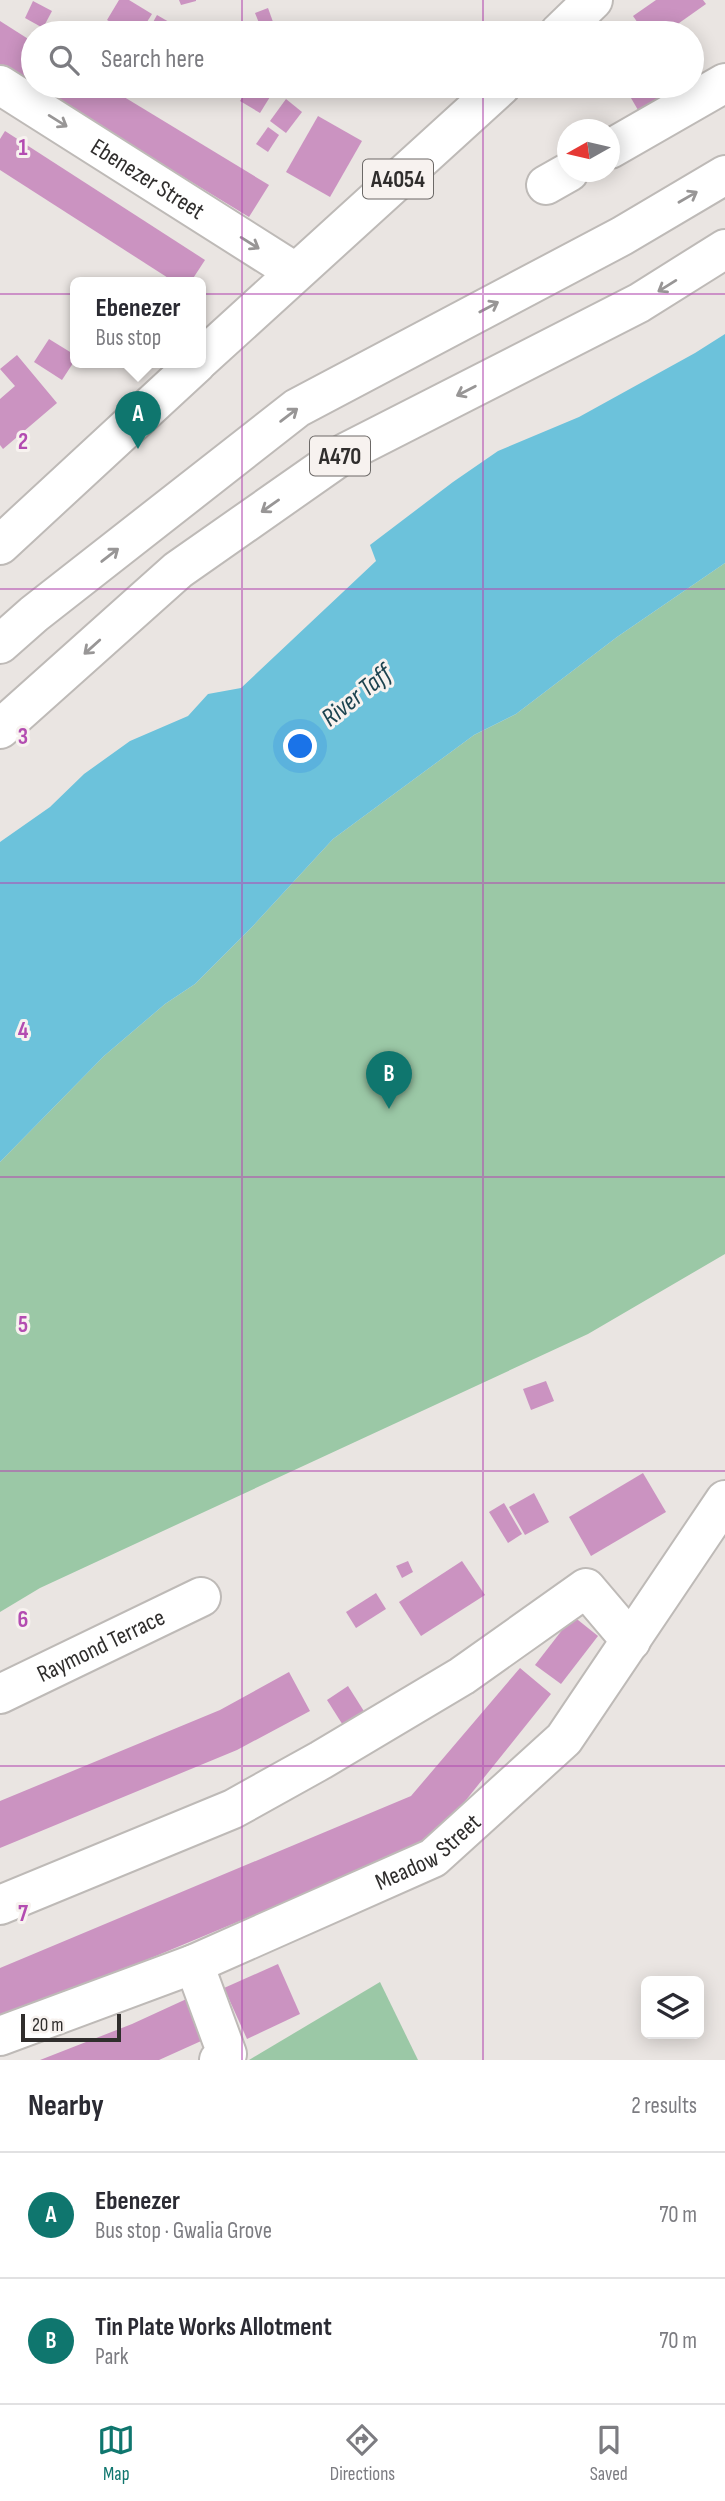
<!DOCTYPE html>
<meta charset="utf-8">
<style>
:root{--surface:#fff;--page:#f7f7f7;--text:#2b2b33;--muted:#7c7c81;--line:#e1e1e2;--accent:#0f766e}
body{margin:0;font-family:"Sofia Sans Condensed",sans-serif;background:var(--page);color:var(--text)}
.controls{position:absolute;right:21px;bottom:21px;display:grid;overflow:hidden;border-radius:10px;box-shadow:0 4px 18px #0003}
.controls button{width:63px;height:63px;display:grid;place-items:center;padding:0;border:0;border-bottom:2px solid var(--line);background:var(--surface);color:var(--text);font:35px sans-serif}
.compass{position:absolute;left:557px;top:119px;width:63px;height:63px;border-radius:50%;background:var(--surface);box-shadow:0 4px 18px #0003;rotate:262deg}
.scale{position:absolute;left:21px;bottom:18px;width:100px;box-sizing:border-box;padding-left:7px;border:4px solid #302e2d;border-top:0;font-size:19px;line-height:24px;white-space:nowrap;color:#302e2d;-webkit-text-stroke:5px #f7f2ef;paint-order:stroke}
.you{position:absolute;left:301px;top:747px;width:24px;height:24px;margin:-18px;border:5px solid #fff;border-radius:50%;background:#1a73e8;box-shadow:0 0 0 10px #1a73e833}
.badge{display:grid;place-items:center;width:46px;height:46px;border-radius:50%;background:var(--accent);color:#fff;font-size:23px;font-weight:700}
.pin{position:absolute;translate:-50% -58px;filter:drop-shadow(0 2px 4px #0008)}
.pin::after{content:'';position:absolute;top:37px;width:24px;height:21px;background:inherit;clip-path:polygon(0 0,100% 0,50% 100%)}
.popup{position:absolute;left:70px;top:277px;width:136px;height:91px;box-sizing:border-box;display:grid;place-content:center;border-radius:10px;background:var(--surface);filter:drop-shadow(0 2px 5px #0005);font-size:23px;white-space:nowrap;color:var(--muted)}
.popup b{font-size:26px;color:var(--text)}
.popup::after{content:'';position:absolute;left:50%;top:100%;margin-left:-14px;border:14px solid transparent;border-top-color:var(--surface)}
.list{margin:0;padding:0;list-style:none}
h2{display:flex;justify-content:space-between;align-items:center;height:91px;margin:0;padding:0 28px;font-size:30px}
h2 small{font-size:23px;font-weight:400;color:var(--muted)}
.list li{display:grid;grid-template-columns:46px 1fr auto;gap:21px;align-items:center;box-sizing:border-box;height:126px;padding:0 28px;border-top:2px solid var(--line)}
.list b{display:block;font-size:26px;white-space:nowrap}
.list p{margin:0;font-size:23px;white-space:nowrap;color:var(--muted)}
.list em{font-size:23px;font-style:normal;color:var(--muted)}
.icon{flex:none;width:38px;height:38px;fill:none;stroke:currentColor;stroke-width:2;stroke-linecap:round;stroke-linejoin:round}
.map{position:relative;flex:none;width:725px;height:2060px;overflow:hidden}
.search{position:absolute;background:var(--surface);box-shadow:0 4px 18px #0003;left:21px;right:21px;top:21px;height:77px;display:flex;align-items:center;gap:18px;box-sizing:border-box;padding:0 24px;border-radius:38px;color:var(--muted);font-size:26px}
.sheet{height:343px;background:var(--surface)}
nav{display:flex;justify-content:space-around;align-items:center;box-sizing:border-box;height:98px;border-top:2px solid var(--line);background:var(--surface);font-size:19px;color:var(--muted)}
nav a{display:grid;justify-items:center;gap:4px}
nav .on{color:var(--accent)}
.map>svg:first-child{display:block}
.green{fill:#9bc8a6}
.water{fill:#6cc2db}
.building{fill:#cb93c1}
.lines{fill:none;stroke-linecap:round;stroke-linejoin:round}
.minor-casing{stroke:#bebab7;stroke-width:42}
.major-casing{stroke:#bebab7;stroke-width:42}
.highway-casing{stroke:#bebab7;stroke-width:42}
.minor{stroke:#fff;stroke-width:38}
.major{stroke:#fff;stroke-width:38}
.highway{stroke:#fff;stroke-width:38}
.oneway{stroke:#989696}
.grid{fill:none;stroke:#b34cb1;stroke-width:2;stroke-opacity:0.55}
.labels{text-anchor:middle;stroke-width:6;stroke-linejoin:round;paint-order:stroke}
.shield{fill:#f7f2ef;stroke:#6c6967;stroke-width:2}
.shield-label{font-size:23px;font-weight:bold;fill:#302e2d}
.street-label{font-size:24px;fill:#302e2d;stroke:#f7f2ef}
.water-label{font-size:26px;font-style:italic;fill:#1c434f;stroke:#f7f2ef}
.grid-label{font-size:23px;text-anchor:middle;font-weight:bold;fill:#b34cb1;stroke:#f7f2ef;stroke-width:6;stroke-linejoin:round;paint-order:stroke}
</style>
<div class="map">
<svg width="725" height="2060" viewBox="0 0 725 2060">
<rect width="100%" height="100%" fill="#eae5e2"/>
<g class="green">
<polygon points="725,563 725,1254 588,1334 40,1588 0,1612 0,1162 104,1056 165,1004 195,984 252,927 333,839 474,735 516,714 617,637"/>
<polygon points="380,1982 418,2060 249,2060"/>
</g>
<polygon class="water" points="725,334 725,563 617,637 516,714 474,735 333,839 252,927 195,984 165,1004 104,1056 0,1162 0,842 50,807 84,774 130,741 188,716 208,694 241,688 376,561 370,545 453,482 498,451 579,417 695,353"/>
<g class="building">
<polygon points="119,0 129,0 152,14 140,33 129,33 107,20"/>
<polygon points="179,0 196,0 196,1 181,5"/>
<polygon points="656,0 703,0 706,4 665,33 645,33 633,16"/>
<polygon points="33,1 52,11 43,28 25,18"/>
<polygon points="268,8 277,33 263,33 255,13"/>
<polygon points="157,15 188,33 147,33"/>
<polygon points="0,21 33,42 33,86 0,65"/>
<polygon points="34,86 106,86 269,185 249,217"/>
<polygon points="250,86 264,86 273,92 260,113 240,101"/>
<polygon points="364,86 387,86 366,93"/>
<polygon points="624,86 675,86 683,99 645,122"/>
<polygon points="286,99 302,112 286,133 270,121"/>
<polygon points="318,116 362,141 330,197 286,172"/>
<polygon points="268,127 279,135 268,152 256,144"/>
<polygon points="5,131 205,260 190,283 176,283 0,170 0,139"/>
<polygon points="49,339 75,355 75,360 62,380 34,362"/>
<polygon points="17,355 57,403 3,449 0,445 0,399 15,386 0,369"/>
<polygon points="546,1381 554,1401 531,1410 523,1389"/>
<polygon points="643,1473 666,1512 591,1556 569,1517"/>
<polygon points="534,1493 549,1522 525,1535 509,1507"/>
<polygon points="504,1503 522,1534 508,1543 489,1512"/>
<polygon points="408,1561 413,1572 402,1578 396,1566"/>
<polygon points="462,1561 485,1595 421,1636 399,1602"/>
<polygon points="376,1593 386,1609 356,1628 346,1612"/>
<polygon points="573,1616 598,1636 561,1684 535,1665"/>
<polygon points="520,1668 551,1694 434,1840 0,2021 0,1968 411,1796"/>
<polygon points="289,1672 310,1711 237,1750 0,1848 0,1801 220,1710"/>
<polygon points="348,1686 367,1716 346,1730 327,1700"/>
<polygon points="278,1964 300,2014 247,2039 224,1988"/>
<polygon points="193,1996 210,2037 159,2060 40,2060 132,2024"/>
</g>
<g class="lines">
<g class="minor-casing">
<g id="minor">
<path id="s1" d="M0,85L295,272"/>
<polyline points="610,149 725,83"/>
<polyline points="546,185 569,172"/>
<path id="s2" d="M0,1694L201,1597"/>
<polyline points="0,1905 233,1809 321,1760 462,1676 586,1588 631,1641"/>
<polyline points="194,1964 227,2054 219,2060"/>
<path id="s3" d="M0,2036L194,1964L433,1858L564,1739L725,1500"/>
</g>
</g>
<g class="major-casing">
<g id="major">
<polyline points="559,33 593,0"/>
<polyline points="201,359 501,86"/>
<polyline points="0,545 197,363"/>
</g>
</g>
<g class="highway-casing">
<g id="highway">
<polyline points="0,644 34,614 297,408 622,236 725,175"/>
<polyline points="0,729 178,570 345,453 639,303 725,249"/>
</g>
</g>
<use href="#minor" class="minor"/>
<use href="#major" class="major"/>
<use href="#highway" class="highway"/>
</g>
<defs><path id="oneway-shaft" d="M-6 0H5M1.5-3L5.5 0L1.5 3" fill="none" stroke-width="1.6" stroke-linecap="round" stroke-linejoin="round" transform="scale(1.75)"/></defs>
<g class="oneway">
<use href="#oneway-shaft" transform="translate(58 121) rotate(32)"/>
<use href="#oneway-shaft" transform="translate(688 197) rotate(-30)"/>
<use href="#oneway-shaft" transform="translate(250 243) rotate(32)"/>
<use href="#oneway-shaft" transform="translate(667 286) rotate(148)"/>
<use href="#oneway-shaft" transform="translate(489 307) rotate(-28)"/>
<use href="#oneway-shaft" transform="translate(466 391) rotate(153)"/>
<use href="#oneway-shaft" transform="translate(289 415) rotate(-37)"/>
<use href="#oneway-shaft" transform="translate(270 506) rotate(145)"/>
<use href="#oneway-shaft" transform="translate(110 555) rotate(-38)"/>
<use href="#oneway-shaft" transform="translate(92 647) rotate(138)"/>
</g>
<path class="grid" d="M242,0V33M483,0V33M242,86V2060M483,86V2060M0,294H725M0,589H725M0,883H725M0,1177H725M0,1471H725M0,1766H725"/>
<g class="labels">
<g class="shield">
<rect x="363" y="159.5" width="70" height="39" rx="5"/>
<rect x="310" y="436.5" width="60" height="39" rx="5"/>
</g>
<g class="shield-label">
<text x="398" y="187">A4054</text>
<text x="340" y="464">A470</text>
</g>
<g class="street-label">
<text dy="8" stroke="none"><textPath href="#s1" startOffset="175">Ebenezer Street</textPath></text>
<text dy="8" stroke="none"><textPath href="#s2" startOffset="112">Raymond Terrace</textPath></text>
<text dy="8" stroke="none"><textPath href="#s3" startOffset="467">Meadow Street</textPath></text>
</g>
<g class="water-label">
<text transform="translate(356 695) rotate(-39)" y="9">River Taff</text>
</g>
</g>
<g class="grid-label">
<text x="23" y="155">1</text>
<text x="23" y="449">2</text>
<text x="23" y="744">3</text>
<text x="23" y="1038">4</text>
<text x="23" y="1332">5</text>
<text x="23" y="1627">6</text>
<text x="23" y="1921">7</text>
</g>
</svg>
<div class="controls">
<button><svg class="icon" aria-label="layers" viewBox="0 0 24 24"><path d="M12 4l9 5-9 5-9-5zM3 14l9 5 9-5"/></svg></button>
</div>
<svg class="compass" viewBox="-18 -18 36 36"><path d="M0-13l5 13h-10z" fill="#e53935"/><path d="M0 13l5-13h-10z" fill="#7c7c81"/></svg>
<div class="scale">20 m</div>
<div class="you"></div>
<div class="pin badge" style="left:138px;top:449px">A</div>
<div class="popup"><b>Ebenezer</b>Bus stop</div>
<div class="pin badge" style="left:389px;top:1109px">B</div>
<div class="search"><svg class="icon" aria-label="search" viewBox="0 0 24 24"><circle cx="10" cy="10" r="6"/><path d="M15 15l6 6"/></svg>Search here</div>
</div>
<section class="sheet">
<h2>Nearby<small>2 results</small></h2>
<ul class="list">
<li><span class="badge">A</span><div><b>Ebenezer</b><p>Bus stop · Gwalia Grove</p></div><em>70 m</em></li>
<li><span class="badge">B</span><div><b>Tin Plate Works Allotment</b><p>Park</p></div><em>70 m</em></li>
</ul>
</section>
<nav>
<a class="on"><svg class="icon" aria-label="map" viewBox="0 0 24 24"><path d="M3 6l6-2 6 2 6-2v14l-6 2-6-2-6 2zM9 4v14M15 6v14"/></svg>Map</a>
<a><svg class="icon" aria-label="directions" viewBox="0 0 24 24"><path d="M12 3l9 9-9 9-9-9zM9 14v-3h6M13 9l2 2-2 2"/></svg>Directions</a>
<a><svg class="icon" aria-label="saved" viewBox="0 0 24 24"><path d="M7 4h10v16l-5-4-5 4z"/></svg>Saved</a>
</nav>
